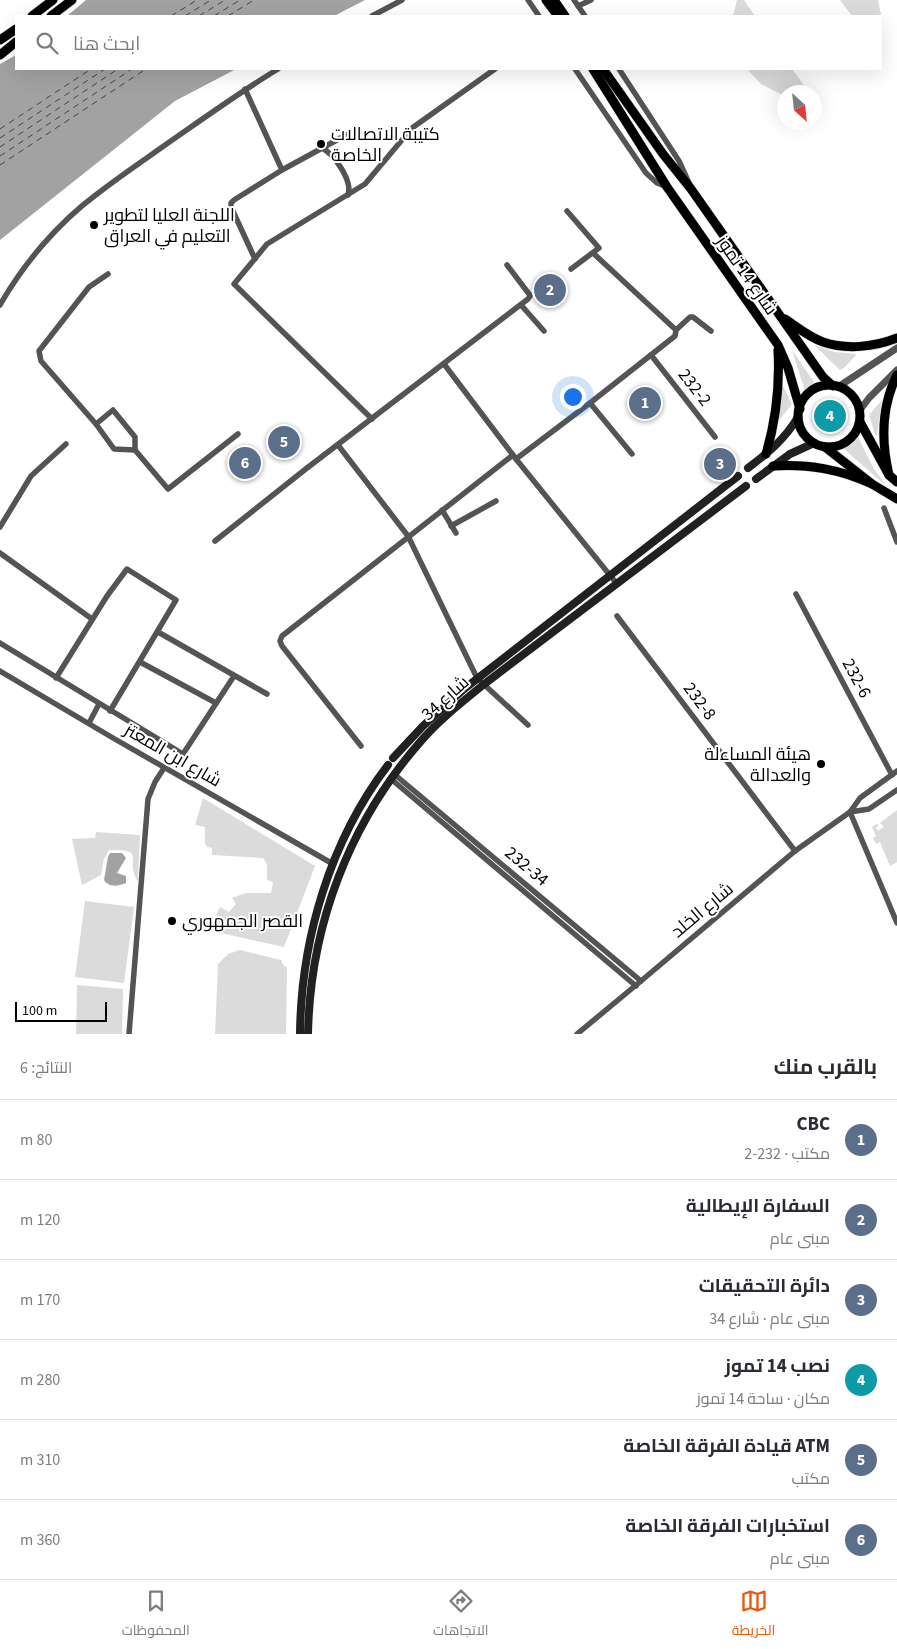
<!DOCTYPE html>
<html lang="ar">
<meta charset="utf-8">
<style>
:root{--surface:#fff;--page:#f2f2f3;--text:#2b2b33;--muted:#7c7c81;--line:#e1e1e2;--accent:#ea580c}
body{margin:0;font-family:"Source Sans 3",Cairo,sans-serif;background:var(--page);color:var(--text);direction:rtl}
.compass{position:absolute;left:777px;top:85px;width:45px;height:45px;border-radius:50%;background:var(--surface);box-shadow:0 5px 20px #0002;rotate:153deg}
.scale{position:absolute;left:15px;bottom:12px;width:92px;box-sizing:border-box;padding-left:5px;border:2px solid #000;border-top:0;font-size:14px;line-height:18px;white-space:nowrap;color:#000;-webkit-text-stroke:4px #fff;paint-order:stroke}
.you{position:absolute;left:572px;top:396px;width:18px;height:18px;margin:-12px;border:4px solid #fff;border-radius:50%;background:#1a73e8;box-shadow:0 0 0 8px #1a73e833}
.badge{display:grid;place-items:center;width:32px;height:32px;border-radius:50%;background:var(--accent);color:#fff;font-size:16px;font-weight:700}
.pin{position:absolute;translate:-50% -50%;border:2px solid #fff;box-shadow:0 1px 5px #0006}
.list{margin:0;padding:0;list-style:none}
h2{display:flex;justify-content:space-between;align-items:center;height:65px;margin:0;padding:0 20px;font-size:21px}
h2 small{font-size:16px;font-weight:400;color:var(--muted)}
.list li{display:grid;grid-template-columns:32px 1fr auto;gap:15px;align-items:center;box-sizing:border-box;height:80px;padding:0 20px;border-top:1px solid var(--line)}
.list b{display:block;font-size:19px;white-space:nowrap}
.list p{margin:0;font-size:16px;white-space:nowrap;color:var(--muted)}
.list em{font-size:16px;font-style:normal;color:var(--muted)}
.icon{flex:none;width:28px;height:28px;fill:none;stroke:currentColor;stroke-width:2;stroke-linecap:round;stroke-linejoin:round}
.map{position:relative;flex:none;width:897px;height:1034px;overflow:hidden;direction:ltr}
.search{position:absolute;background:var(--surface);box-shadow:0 5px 20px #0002;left:15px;right:15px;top:15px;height:55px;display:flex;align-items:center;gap:12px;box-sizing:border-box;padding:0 18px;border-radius:0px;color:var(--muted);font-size:19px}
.sheet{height:545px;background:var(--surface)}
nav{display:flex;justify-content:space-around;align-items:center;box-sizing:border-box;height:70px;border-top:1px solid var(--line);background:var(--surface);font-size:14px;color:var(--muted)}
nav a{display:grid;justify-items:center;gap:2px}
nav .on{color:var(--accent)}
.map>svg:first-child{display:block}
.green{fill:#dbdbdb}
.water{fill:#a2a2a2}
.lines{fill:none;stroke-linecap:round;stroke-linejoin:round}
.ferry{stroke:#434343;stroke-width:1;stroke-dasharray:6 5;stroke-linecap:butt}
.primary-casing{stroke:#dbdbdb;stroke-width:10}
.minor{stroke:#545454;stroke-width:5.5}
.tertiary{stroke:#545454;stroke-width:7}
.secondary{stroke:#212121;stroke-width:8}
.primary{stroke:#000;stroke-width:9}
.poi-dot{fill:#000;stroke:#fff;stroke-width:2}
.labels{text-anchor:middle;stroke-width:4;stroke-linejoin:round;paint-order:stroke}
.poi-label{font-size:18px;fill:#000;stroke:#fff;text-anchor:start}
.street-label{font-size:18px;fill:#000;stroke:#fff}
</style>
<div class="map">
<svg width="897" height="1034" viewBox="0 0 897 1034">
<rect width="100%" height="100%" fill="#fff"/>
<g class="green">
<polygon points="737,0 744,0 755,16 733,16"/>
<polygon points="840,0 878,0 881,15 881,38 881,16 852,16"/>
<polygon points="747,69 792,69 809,92 784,92 784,96 761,84"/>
<polygon points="814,345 835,352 857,354 844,368 840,370"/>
<polygon points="792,350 816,385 810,387 805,391"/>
<polygon points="783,386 792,404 777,423"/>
<polygon points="882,400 877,435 876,437 869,415"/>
<polygon points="857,435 874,469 887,487 842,447 853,441"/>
<polygon points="203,798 315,866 284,947 216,932 217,913 220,907 229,912 236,904 232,898 246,893 271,893 273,882 267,880 267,864 263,858 212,855 212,848 207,847 205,843 205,827 195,825"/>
<polygon points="897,810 897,862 890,866 880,842 876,844 873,838 876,836 872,827 876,824 879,825 876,828 878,831 884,827 880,823"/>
<path d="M96,832L140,835L138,881C124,861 149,849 109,850L104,859L101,875L82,885L72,839L95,838Z"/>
<polygon points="85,901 134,907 124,983 75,977"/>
<polygon points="240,950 281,960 284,966 287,967 286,1034 215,1034 218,964 228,954"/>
<polygon points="77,985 123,989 122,1034 76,1034"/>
</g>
<g class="water">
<polygon points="86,0 365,0 334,16 67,16"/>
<polygon points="16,55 16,69 236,69 175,101 0,240 0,64"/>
<path d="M110,853H122L126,858L117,873L126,876V883C119,886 109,888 104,880L108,857Z"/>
</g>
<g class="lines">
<g class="ferry">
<polyline points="171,16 197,0"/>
<polyline points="185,16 211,0"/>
<polyline points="199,16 225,0"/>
<polyline points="214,16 240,0"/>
<polyline points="228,16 254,0"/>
<polyline points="0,129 91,69"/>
<polyline points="0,138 105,69"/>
<polyline points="0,147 118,69"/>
<polyline points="0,156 132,69"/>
<polyline points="0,165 146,69"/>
</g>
<g class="primary-casing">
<g id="primary">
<polyline points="546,0 558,16"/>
<polyline points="554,0 565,16"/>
<polyline points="32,16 53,0"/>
<polyline points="51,16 72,0"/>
<polyline points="0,40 16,29"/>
<polyline points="0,55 16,42"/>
<polyline points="593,69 667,187 778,345 788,368 800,409"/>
<polyline points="603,69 663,154 691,189 823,377 833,386"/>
<path d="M785,319C797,327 809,337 823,342C846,350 875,347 897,338"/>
<circle cx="829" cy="416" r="31"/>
<polyline points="860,422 889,475 897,482"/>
<polyline points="825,447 872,484 897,499"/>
<path d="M766,454C776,420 780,386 778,350"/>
<path d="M773,466C809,464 839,469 872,484"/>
<path d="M889,475C881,441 881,407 897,375"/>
</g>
</g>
<g class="minor">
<polyline points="528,0 539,16"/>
<polyline points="574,0 585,16"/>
<polyline points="578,6 591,0"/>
<polyline points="372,16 402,0"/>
<polyline points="575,69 646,173 657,183 667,187"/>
<polyline points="619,69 679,161 690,185"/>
<polyline points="245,89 282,170"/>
<path d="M322,148C334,154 353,181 348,195"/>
<polyline points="567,211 599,248 571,269"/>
<polyline points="255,259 231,207 231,203 234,200 282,170 346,135"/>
<polyline points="108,274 89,287 39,351 41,361 96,424 114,449 135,450"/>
<path d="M0,305C24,263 58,223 97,194C120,176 144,160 168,143C204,118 240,92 278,69"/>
<polyline points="521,305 544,331"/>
<polyline points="676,330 690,317 693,317 711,331"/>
<polyline points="651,355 715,437"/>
<polyline points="444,364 516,459 617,584"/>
<polyline points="590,403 632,454"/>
<polyline points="372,419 234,284 267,244 365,184 412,128 495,69"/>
<polyline points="96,424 113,410 135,437 135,450 168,489 238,434"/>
<polyline points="338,445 408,536 477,678 528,725"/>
<polyline points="516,459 590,403 675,336 676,330 593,253"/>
<polyline points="884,508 897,542"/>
<polyline points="442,510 456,533"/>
<polyline points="451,526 496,501"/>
<polyline points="0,527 31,476 66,444"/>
<polyline points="215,541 307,468 528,299 530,296 529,294 507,265"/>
<polyline points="0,553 92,619"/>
<polyline points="796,594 892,775"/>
<polyline points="617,616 795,851"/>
<polyline points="158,632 267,694"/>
<polyline points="0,643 183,754 234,676"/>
<polyline points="140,662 216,703"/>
<polyline points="0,671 113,738 333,864"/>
<polyline points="56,678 107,596 127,569 176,600 110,711"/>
<polyline points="89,723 99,704"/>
<polyline points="361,746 282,646 280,641 282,636 513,455"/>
<polyline points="394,774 641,981"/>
<polyline points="391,779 636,986"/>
<polyline points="850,812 897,923"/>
<polyline points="850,812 869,809 897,790"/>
<polyline points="129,1034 148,799 155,782 164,768"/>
<polyline points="577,1034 641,981 795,851 850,812 860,798 897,771"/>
</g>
<g class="tertiary">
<polyline points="838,387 897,348"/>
<polyline points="860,410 869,398 897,370"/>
</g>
<g class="secondary">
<path d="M748,468C768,453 785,439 798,417"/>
<polyline points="756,479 790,454 814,443"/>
<polyline points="393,758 423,726 464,689 738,476"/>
<path d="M300,1034C301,939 330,841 388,765"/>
<path d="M308,1034C310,926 349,823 421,741C439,720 461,703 483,685L746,486"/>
</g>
<use href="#primary" class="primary"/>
</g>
<g class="poi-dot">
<circle cx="321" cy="144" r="5"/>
<circle cx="94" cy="225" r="5"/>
<circle cx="821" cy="764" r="5"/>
<circle cx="172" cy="921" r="5"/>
</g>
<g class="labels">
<g class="poi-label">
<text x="331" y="140">كتيبة الاتصالات<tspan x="331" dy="21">الخاصة</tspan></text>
<text x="104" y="221">اللجنة العليا لتطوير<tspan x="104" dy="21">التعليم في العراق</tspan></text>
<text x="811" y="760" text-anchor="end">هيئة المساءلة<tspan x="811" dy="21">والعدالة</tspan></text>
<text x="182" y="927">القصر الجمهوري</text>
</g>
<g class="street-label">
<text transform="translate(747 275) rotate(55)" y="6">شارع 14 تموز</text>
<text transform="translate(695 387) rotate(52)" y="6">232-2</text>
<text transform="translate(857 678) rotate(62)" y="6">232-6</text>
<text transform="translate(445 698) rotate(-42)" y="6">شارع 34</text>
<text transform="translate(700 701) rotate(53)" y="6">232-8</text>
<text transform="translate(173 755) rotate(30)" y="6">شارع ابن المعتز</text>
<text transform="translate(527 866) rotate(40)" y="6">232-34</text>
<text transform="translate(702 910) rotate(-40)" y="6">شارع الخلد</text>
</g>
</g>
</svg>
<svg class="compass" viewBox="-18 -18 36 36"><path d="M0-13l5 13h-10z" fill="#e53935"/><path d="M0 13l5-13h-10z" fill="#7c7c81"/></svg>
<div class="scale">100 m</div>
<div class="you"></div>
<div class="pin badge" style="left:645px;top:403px;background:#5c6f8a">1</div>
<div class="pin badge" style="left:550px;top:290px;background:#5c6f8a">2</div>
<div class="pin badge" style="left:720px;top:464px;background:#5c6f8a">3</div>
<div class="pin badge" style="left:830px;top:416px;background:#0f9aa8">4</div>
<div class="pin badge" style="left:284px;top:442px;background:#5c6f8a">5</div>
<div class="pin badge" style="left:245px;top:463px;background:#5c6f8a">6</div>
<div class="search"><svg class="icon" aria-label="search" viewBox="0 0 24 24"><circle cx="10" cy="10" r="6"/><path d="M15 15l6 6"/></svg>ابحث هنا</div>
</div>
<section class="sheet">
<h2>بالقرب منك<small>النتائج: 6</small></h2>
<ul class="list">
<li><span class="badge" style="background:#5c6f8a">1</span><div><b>CBC</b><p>مكتب · 232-2</p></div><em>80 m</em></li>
<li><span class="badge" style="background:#5c6f8a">2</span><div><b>السفارة الإيطالية</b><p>مبنى عام</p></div><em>120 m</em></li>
<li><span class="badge" style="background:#5c6f8a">3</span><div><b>دائرة التحقيقات</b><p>مبنى عام · شارع 34</p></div><em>170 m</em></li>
<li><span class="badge" style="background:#0f9aa8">4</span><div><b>نصب 14 تموز</b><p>مكان · ساحة 14 تموز</p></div><em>280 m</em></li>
<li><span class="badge" style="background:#5c6f8a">5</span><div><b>ATM قيادة الفرقة الخاصة</b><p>مكتب</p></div><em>310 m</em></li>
<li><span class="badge" style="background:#5c6f8a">6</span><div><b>استخبارات الفرقة الخاصة</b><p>مبنى عام</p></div><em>360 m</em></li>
</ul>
</section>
<nav>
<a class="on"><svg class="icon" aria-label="map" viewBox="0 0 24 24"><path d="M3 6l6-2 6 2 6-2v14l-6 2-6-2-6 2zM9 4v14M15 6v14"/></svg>الخريطة</a>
<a><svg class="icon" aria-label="directions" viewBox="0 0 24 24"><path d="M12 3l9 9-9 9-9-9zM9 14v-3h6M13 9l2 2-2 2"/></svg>الاتجاهات</a>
<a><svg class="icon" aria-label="saved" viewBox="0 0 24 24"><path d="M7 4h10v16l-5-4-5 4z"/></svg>المحفوظات</a>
</nav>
